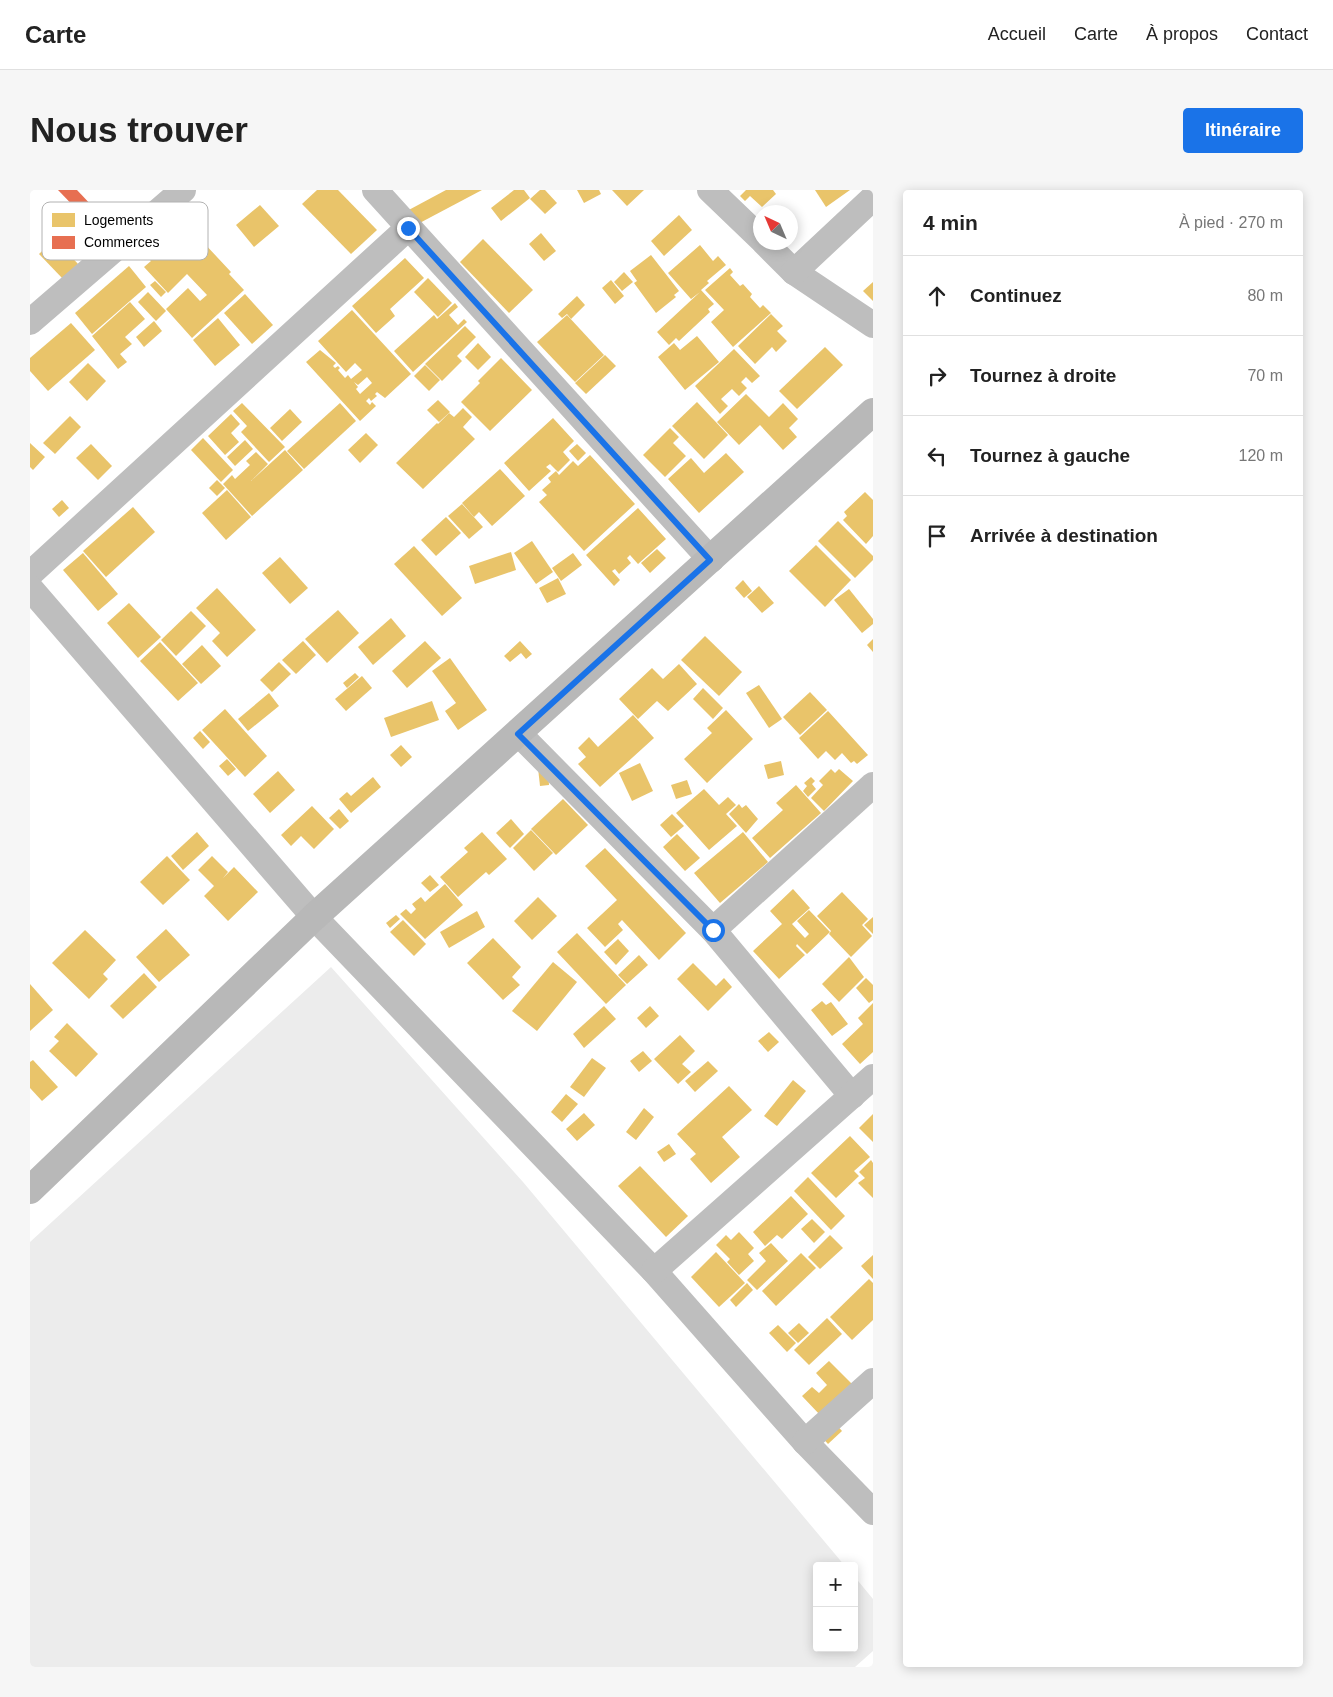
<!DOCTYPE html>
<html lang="fr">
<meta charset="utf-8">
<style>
:root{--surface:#fff;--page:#f6f6f6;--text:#222;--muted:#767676;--line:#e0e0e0;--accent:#1a73e8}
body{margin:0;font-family:Arial,sans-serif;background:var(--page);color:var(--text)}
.controls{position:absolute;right:15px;bottom:15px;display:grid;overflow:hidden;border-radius:5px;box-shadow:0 2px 12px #0003}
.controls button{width:45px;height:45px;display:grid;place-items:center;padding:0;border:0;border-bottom:1px solid var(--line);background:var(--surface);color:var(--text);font:25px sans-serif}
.compass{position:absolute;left:723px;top:15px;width:45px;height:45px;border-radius:50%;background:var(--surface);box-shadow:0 2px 12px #0003;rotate:316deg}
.stop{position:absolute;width:15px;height:15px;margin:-11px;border:4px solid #1a73e8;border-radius:50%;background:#fff}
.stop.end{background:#1a73e8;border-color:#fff;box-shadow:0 1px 5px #0008}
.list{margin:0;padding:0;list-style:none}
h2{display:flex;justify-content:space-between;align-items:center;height:65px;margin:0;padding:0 20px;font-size:21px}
h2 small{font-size:16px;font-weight:400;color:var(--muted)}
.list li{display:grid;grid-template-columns:32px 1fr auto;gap:15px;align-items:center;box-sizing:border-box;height:80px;padding:0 20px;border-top:1px solid var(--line)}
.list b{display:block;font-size:19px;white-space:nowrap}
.list em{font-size:16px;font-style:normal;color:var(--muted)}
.icon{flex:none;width:28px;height:28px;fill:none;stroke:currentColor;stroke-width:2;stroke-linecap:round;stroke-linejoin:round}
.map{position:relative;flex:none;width:843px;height:1477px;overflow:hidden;border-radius:5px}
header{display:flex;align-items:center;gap:30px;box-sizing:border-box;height:70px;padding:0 25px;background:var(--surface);border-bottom:1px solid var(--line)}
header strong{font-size:24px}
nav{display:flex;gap:28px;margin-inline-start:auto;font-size:18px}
.intro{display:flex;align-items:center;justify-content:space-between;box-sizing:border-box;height:120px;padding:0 30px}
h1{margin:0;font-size:35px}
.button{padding:12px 22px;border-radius:5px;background:var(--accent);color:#fff;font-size:18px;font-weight:700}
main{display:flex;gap:30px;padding:0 30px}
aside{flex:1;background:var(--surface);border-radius:5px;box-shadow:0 2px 12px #0003}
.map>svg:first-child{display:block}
.green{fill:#ececec}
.homes{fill:#e9c46a;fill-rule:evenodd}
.shops{fill:#e76f51}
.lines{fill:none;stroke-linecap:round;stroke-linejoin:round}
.street{stroke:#bebebe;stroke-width:26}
.secondary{stroke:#b8b8b8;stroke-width:28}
.route{stroke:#1a73e8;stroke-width:6}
.key{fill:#fff;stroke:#b2b2b2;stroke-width:1}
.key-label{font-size:14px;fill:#000}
</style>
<header>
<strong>Carte</strong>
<nav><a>Accueil</a><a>Carte</a><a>À propos</a><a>Contact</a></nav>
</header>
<div class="intro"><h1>Nous trouver</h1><a class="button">Itinéraire</a></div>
<main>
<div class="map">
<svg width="843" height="1477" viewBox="0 0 843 1477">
<rect width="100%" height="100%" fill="#fff"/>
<polygon class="green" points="301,777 493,992 815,1376 787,1376 787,1458 824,1458 824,1386 843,1409 843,1461 825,1477 0,1477 0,1052"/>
<g class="homes">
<polygon points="287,0 308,0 347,40 321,64 272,14"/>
<polygon points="416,0 452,0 384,36 375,22"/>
<polygon points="484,0 494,0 500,8 471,31 461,18"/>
<polygon points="510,0 515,0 527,13 515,24 500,9"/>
<polygon points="547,0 569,0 571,4 554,13"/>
<polygon points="582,0 614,0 597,16"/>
<polygon points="716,0 743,0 746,4 732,17 720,6 715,11 710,6"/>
<polygon points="785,0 820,0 796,17"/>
<polygon points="230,15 249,36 224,57 206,35"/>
<polygon points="649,25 662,40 634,66 621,51"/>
<polygon points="159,37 201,82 199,84 214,100 162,148 136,119 158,98 170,111 177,105 157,84 138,103 114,77 121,71 116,66 135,49 140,54"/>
<polygon points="511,43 526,61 514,71 499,54"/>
<polygon points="25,49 48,74 33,89 9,64"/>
<polygon points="453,49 503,100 479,123 430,72"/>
<polygon points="670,55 683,71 688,66 696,75 677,91 679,93 671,100 684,114 678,119 680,122 649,151 646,148 639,155 627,142 670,102 661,109 638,83"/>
<polygon points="621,65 649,101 644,105 646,107 626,123 604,93 607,91 600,81"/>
<polygon points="375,68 394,88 360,119 365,126 346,143 322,116"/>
<polygon points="99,76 116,97 62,144 45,123"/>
<polygon points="700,78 703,82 700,85 710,96 713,94 722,104 720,107 730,118 733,115 741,123 703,157 681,132 694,120 675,100"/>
<polygon points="594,82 603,92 592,101 584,92"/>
<polygon points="398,88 422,113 408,127 384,102"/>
<polygon points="581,90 594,106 585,114 572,98"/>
<polygon points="125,91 136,102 131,107 120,95"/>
<polygon points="843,92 843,111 833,101"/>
<polygon points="118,102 136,121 126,131 108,112"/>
<polygon points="215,104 243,135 222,154 194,123"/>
<polygon points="547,106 555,115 541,129 537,124 532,128 528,124"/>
<polygon points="100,112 115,129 95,147 102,154 90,164 97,172 88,179 62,146"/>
<polygon points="425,113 428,117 419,125 428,135 434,129 437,132 383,182 364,161 404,125 407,129"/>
<path d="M322,120L381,184L355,208L347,202L345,204L347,206L341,211L339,208L336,211L340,215L342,212L346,216L330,231L276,172L290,160L306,173L303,176L305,178L308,176L310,178L308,180L315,188L318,185L321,189L332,180L325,173L316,182L288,151ZM337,187L342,193L330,204L326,199L328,197L324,192L328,195Z"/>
<polygon points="741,124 753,136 747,141 757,151 746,162 742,157 725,174 708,156"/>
<polygon points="537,125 574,165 545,192 507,152"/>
<polygon points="188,128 210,155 185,176 163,150"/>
<polygon points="124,131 132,141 114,157 106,147"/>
<polygon points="41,133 65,160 18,201 0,181 0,168"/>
<polygon points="435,136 446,147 427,166 432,171 412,191 395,174"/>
<polygon points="667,146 689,172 655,200 628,167 644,153 650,160"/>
<polygon points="448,153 461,167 448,180 435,167"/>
<polygon points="795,157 813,175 767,219 749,201"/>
<polygon points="704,159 730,186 722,193 716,187 711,192 717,198 709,206 702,199 691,209 698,216 690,224 665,196"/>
<polygon points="575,165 586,176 556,204 545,193"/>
<polygon points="471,168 502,200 460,241 431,212 450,193 448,191"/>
<polygon points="58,173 76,191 57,211 39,192"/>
<polygon points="395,175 410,190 399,201 384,186"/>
<polygon points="716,204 739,227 753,213 768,229 759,238 767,247 753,260 730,235 709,255 687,232"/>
<polygon points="408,210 420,222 409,232 397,220"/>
<polygon points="667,212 698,245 674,269 642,236"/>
<polygon points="212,213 255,257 239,272 211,242 217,236 203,221"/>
<polygon points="310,213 326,231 274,279 257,261"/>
<polygon points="433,218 442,227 433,237 445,249 393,299 366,273 407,233 408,234 419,223 424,227"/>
<polygon points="260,219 272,232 252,251 240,238"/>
<polygon points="201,224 210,234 201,243 209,252 195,265 178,246"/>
<polygon points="40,226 51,237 25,264 13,253"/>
<polygon points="523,228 544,251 533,262 540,270 528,282 520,274 516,277 521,281 499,301 474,273"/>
<polygon points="640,238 649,247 643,253 656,266 635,287 613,265"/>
<polygon points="336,243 348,255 330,273 318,260"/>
<polygon points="173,248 203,280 191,292 161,260"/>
<polygon points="215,250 223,259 205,276 197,267"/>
<polygon points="0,253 15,267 3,280 0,277"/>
<polygon points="61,254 82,276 68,290 46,268"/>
<polygon points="547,254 556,263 548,271 539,261"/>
<polygon points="255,260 273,280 222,326 193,294 202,285 205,289 220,275 216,271 226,262 238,274 221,291"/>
<polygon points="696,263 714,282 669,323 638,289 661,268 674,283"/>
<polygon points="560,265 605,314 554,361 509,312 517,305 512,300 521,292 518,288 526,281 529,285 543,271 548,276"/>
<polygon points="470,279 495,306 462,336 449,322 444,327 432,313"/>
<polygon points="187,290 195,298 187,306 179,298"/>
<polygon points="197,300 221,327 196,350 172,323"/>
<polygon points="835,302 843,310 843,346 836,354 813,330 817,326 814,322"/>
<polygon points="32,310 39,318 29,327 22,319"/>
<polygon points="432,314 453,337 439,349 418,326"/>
<polygon points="103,317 125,342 76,387 53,361"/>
<polygon points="608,318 636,349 608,374 600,365 597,368 601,373 589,384 585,379 582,381 590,390 584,396 556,365"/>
<polygon points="416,327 431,343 406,366 391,350"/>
<polygon points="808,331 843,366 843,370 825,388 788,351"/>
<polygon points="502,351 523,382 506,394 484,363"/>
<polygon points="786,355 821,390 795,417 759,381"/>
<polygon points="384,356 432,408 412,426 364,374"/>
<polygon points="627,359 636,368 620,383 611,373"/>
<polygon points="481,362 486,380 445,394 439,376"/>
<polygon points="53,363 88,404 68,421 33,380"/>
<polygon points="543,363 552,375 531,391 522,378"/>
<polygon points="250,367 278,398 260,414 232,383"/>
<polygon points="528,388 536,404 517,413 509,398"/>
<polygon points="713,390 722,401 714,408 705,398"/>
<polygon points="729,396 744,413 732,423 717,407"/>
<polygon points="187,398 226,440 197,467 182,451 190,443 166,418"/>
<polygon points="819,399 843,429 843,434 832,443 804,410"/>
<polygon points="99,413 131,447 108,468 77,433"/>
<polygon points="308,420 329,443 297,473 275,449"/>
<polygon points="161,421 176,436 146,466 131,450"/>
<polygon points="361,428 376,446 343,475 328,457"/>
<polygon points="675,446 712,482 689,506 651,470"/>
<polygon points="843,449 843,462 837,455"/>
<polygon points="273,451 286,465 266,484 252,470"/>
<polygon points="395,451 411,468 377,498 362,481"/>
<polygon points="490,451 502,464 496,469 491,463 480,472 474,466"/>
<polygon points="130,452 168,493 148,511 110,471"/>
<polygon points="172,455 191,476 171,494 152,474"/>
<polygon points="420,468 457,520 428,540 415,521 426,513 402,481"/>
<polygon points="249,472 261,484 242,502 230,490"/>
<polygon points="649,474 667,494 638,521 627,511 608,529 589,509 622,478 633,489"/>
<polygon points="325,483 329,487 317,498 313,493"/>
<polygon points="332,486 342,498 316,521 305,509"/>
<polygon points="729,495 752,529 739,538 716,503"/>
<polygon points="673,498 693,518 683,529 663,509"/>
<polygon points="780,502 797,520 770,545 753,527"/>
<polygon points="239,503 249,516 218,541 208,529"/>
<polygon points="402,511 409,530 361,547 354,528"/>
<polygon points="195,519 237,566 215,587 172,540"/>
<polygon points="696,520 723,549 677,593 654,569 682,543 677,538"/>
<polygon points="798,521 838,565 827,574 824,571 821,573 812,563 805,570 796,561 788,569 769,548"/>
<polygon points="603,525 624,548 570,597 548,574 556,567 548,558 559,547 568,557"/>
<polygon points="170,541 180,552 173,559 163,548"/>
<polygon points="371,555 382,567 371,577 360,565"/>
<polygon points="197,569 206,579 198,586 189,576"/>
<polygon points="751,571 754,585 738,589 734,575"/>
<polygon points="610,573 623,601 602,611 589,583"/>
<polygon points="518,577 519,595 510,596 508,578"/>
<polygon points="801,579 805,583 809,579 823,591 794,621 781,608 793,595 789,591"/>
<polygon points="248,581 265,600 240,623 223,604"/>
<polygon points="343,587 351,597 321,623 309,609 317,602 321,606"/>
<polygon points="781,587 785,591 782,594 786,599 778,607 773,601 777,596 774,593"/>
<polygon points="657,590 662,604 646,609 641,595"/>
<polygon points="766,595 791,623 740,668 722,648 753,620 746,613"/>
<polygon points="674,599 689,615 698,607 706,615 696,624 707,636 679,660 646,623"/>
<polygon points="533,609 558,635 526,665 501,639"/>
<polygon points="709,614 712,618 716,615 728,629 716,643 699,624"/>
<polygon points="282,616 304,639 284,659 271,646 261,656 251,645"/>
<polygon points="309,619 319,631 310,639 299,628"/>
<polygon points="642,624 654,636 641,647 630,635"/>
<polygon points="481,629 494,644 480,658 466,643"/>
<polygon points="501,640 523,663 504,681 483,658"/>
<polygon points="167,642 179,656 153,680 141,666"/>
<polygon points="452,642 477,669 459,685 456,682 428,707 410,687 438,662 434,658"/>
<polygon points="713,642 738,672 690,713 664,683"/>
<polygon points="647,644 670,668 655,681 633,657"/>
<polygon points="575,658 656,743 629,770 592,730 588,734 593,740 575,757 557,738 587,710 555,676"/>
<polygon points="137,666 160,690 133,715 110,692"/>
<polygon points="182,666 198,682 193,688 204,677 228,702 198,731 174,706 184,696 168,680"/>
<polygon points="400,685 409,695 400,702 391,693"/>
<polygon points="415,694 433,715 395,749 370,724 376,719 381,724 386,719 382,714 391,707 395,712"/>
<polygon points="763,699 780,718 762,734 775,748 779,744 767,731 779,720 800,742 777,764 767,754 766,756 775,765 749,789 723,761 752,734 740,721"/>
<polygon points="812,702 838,729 832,735 842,746 821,767 799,744 801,741 787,726"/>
<polygon points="508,707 527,726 502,750 484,731"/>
<polygon points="447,721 455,737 419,758 410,742"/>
<polygon points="366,725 370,729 360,738 356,733"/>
<polygon points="843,727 843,744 834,735"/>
<polygon points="373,730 396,754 384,766 360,742"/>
<polygon points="136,739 160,765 129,792 106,767"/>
<polygon points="55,740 86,770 73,784 78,789 59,809 22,773"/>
<polygon points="547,743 596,795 576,814 527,762"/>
<polygon points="463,748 491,777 482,787 490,795 473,810 437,773"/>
<polygon points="588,749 599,761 586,775 574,762"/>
<polygon points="609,765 618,775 597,794 588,785"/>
<polygon points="819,767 834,787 809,812 792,794"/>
<polygon points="523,772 547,792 507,841 482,821"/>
<polygon points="663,773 686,796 694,788 702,797 678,821 647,789"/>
<polygon points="114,783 127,797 93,829 80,816"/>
<polygon points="836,788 843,795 843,810 839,813 826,798"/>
<polygon points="0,794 23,820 0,841"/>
<polygon points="792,811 796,815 801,812 818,834 802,846 781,820"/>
<polygon points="843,813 843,862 830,874 812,854 833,834 828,828"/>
<polygon points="574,816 586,829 554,858 543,844"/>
<polygon points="620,816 629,826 616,838 607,828"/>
<polygon points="37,833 68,864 46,887 19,861 29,851 24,847"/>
<polygon points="739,842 749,852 738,862 728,851"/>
<polygon points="650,845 665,861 652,874 661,882 648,894 624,869"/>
<polygon points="613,861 622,871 609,882 600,871"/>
<polygon points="562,868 576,878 554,907 540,897"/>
<polygon points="3,870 28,897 12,911 0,898 0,872"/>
<polygon points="678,871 688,881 665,902 655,891"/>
<polygon points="763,890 776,901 747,936 734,926"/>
<polygon points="699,896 722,920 692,947 710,967 681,993 660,969 666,964 647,944"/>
<polygon points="536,904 548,914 532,932 521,922"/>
<polygon points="614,918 624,927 606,950 596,942"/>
<polygon points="554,923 565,935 547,951 536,939"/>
<polygon points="843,924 843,952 829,938"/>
<polygon points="820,946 840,967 824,981 829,986 806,1008 781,983"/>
<polygon points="639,954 646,964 634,972 627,962"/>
<polygon points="841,970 843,973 843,1008 828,993 835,988 829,982"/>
<polygon points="610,976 658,1026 636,1047 588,996"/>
<polygon points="778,987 815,1026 801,1040 764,1001"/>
<polygon points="761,1006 778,1024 752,1049 747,1045 735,1056 723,1042"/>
<polygon points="782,1029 795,1042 784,1053 771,1039"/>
<polygon points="709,1042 724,1058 718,1064 724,1071 709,1085 697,1072 700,1069 686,1055 696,1045 701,1050"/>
<polygon points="800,1045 813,1058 790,1079 778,1067"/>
<polygon points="741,1053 758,1071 727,1100 717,1090 736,1071 729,1063"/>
<polygon points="686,1062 715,1093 689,1117 661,1087"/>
<polygon points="771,1063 786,1078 746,1116 732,1101"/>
<polygon points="843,1065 843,1089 831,1076"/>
<polygon points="839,1089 843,1093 843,1130 822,1150 800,1127"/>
<polygon points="717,1093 723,1100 706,1117 700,1110"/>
<polygon points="797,1128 812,1144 779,1175 764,1160"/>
<polygon points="769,1133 779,1143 768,1153 758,1143"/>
<polygon points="748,1135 766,1153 757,1162 739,1143"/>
<polygon points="799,1171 822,1194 790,1225 772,1206 782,1197 789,1203 797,1195 786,1183"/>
<polygon points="804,1232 812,1241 798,1254 790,1245"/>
</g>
<polygon class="shops" points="28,0 47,0 64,18 54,27"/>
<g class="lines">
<g class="street">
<polyline points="345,0 681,370"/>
<polyline points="680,0 731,49"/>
<polyline points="734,52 764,82 843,135"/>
<polyline points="764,82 843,8"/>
<polyline points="0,132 153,0"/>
<polyline points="0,384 378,38"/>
<polyline points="0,398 284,727 624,1081 775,1252 843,1322"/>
<polyline points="489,544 683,740 822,906"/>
<polyline points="683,740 843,595"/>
<polyline points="624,1081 843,887"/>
<polyline points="775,1252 843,1191"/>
</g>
<polyline class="secondary" points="0,1000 284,727 843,222"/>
</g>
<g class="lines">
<polyline class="route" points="378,38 680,370 488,544 683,740"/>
</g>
<rect x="12" y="12" width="166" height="58" rx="8" class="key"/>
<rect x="22" y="23" width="23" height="14" fill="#e9c46a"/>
<rect x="22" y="46" width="23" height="13" fill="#e76f51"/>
<g class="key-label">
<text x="54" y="35">Logements</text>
<text x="54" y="57">Commerces</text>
</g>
</svg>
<div class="controls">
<button>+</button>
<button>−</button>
</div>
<svg class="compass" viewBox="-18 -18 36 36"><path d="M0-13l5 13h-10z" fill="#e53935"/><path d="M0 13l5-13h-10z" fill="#767676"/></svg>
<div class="stop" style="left:683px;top:740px"></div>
<div class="stop end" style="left:378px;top:38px"></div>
</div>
<aside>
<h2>4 min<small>À pied · 270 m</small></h2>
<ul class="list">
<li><svg class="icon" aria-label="ahead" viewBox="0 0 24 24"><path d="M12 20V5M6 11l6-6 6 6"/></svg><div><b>Continuez</b></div><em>80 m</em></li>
<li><svg class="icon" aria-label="right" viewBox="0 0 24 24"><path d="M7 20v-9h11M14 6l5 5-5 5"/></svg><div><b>Tournez à droite</b></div><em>70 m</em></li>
<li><svg class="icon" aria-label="left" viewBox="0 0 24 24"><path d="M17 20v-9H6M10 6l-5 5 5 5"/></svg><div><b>Tournez à gauche</b></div><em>120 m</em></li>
<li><svg class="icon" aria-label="arrive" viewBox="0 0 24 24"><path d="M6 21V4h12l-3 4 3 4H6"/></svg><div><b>Arrivée à destination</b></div></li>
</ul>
</aside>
</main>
